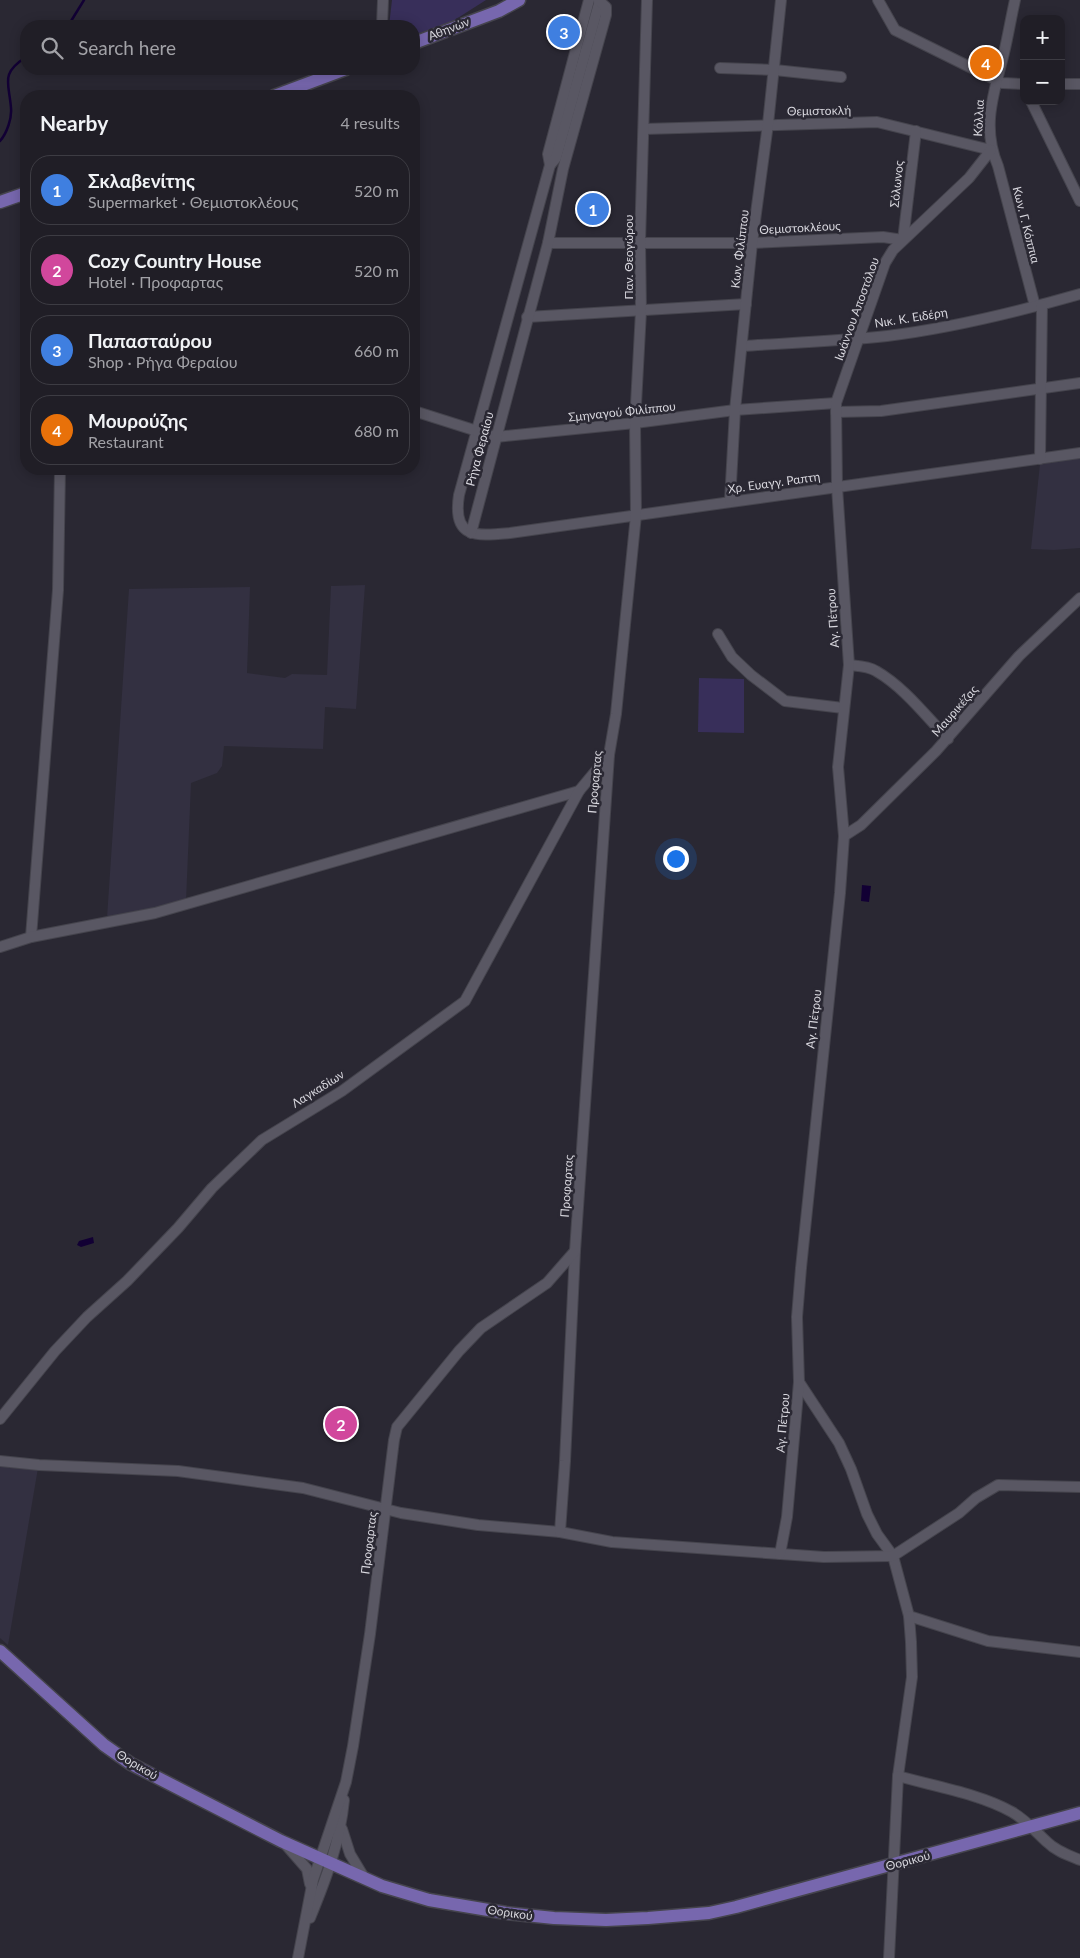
<!DOCTYPE html>
<meta charset="utf-8">
<style>
:root{--surface:#201e26;--page:#28272e;--text:#f1f3f6;--muted:#a2a2a7;--line:#3d3c43;--accent:#6ed360}
body{margin:0;font-family:Lato,sans-serif;background:var(--page);color:var(--text)}
.controls{position:absolute;right:15px;top:15px;display:grid;overflow:hidden;border-radius:10px;box-shadow:0 2px 12px #0003}
.controls button{width:45px;height:45px;display:grid;place-items:center;padding:0;border:0;border-bottom:1px solid var(--line);background:var(--surface);color:var(--text);font:25px sans-serif}
.you{position:absolute;left:675px;top:858px;width:18px;height:18px;margin:-12px;border:4px solid #fff;border-radius:50%;background:#1a73e8;box-shadow:0 0 0 8px #1a73e833}
.badge{display:grid;place-items:center;width:32px;height:32px;border-radius:50%;background:var(--accent);color:#fff;font-size:16px;font-weight:700}
.pin{position:absolute;translate:-50% -50%;border:2px solid #fff;box-shadow:0 1px 5px #0006}
.list{margin:0;padding:0;list-style:none}
h2{display:flex;justify-content:space-between;align-items:center;height:65px;margin:0;padding:0 20px;font-size:21px}
h2 small{font-size:16px;font-weight:400;color:var(--muted)}
.list li{display:grid;grid-template-columns:32px 1fr auto;gap:15px;align-items:center;box-sizing:border-box;height:70px;margin:0 10px 10px;padding:0 10px;border:1px solid var(--line);border-radius:20px}
.list b{display:block;font-size:19px;white-space:nowrap}
.list p{margin:0;font-size:16px;white-space:nowrap;color:var(--muted)}
.list em{font-size:16px;font-style:normal;color:var(--muted)}
.icon{flex:none;width:28px;height:28px;fill:none;stroke:currentColor;stroke-width:2;stroke-linecap:round;stroke-linejoin:round}
.map{position:relative;flex:none;width:1080px;height:1958px;overflow:hidden}
.search{position:absolute;background:var(--surface);box-shadow:0 2px 12px #0003;left:20px;top:20px;width:400px;height:55px;display:flex;align-items:center;gap:12px;box-sizing:border-box;padding:0 18px;border-radius:20px;color:var(--muted);font-size:19px}
.panel{position:absolute;background:var(--surface);box-shadow:0 2px 12px #0003;left:20px;top:90px;width:400px;height:385px;border-radius:20px}
.map>svg:first-child{display:block}
.built{fill:#333041}
.green{fill:#382f5a}
.water{fill:#120034}
.lines{fill:none;stroke-linecap:round;stroke-linejoin:round}
.stream{stroke:#120034;stroke-width:2.5}
.minor-casing{stroke:#45444d;stroke-width:12}
.major-casing{stroke:#45444d;stroke-width:15}
.minor{stroke:#595763;stroke-width:10}
.major{stroke:#7767ae;stroke-width:12}
.labels{text-anchor:middle;stroke-width:5;stroke-linejoin:round;paint-order:stroke}
.street-label{font-size:12px;fill:#d8d7de;stroke:#2a2833}
</style>
<div class="map">
<svg width="1080" height="1958" viewBox="0 0 1080 1958">
<rect width="100%" height="100%" fill="#2a2833"/>
<g class="built">
<polygon points="1080,458 1080,548 1054,550 1031,549 1040,464"/>
<polygon points="365,585 356,709 325,707 323,749 224,746 222,766 217,773 191,783 186,901 149,910 107,918 129,589 250,587 247,673 285,678 292,674 327,675 331,586"/>
<polygon points="0,1466 38,1468 8,1645 0,1638"/>
</g>
<g class="green">
<polygon points="392,0 486,0 453,21 414,35 414,26 389,26"/>
<polygon points="699,678 744,679 744,733 698,732"/>
</g>
<g class="water">
<polygon points="862,885 871,886 869,902 861,901"/>
<polygon points="93,1237 94,1243 81,1247 77,1245 79,1241"/>
</g>
<g class="lines">
<g class="stream">
<polyline points="68,26 84,0"/>
<path d="M0,141C7,133 12,118 11,108C9,82 0,74 26,57"/>
</g>
<g class="minor-casing">
<g id="minor">
<path d="M589,0L548,154L550,165L459,495C452,539 476,536 510,533L1080,453"/>
<polyline points="878,0 895,30 1002,83 1024,84"/>
<path d="M1015,0C1011,18 1008,36 1004,53C994,93 981,126 998,166L1035,306"/>
<polyline points="382,26 383,0"/>
<polyline points="720,68 775,70 841,77"/>
<polyline points="1061,84 1080,84"/>
<polyline points="1031,101 1080,201"/>
<polyline points="644,129 877,122 991,150"/>
<polyline points="550,165 556,158 600,0"/>
<polyline points="548,243 752,243 883,237 903,240 916,131"/>
<polyline points="527,317 746,304"/>
<path d="M743,346C791,343 839,341 887,336C952,328 1017,312 1080,294"/>
<polyline points="414,411 496,437 635,423 735,410 836,403"/>
<polyline points="836,412 881,411 1080,383"/>
<polyline points="1040,459 1042,305"/>
<polyline points="730,501 735,410 752,243 768,124 781,0"/>
<polyline points="471,533 548,243 563,169 606,15 606,7 599,1"/>
<polyline points="718,634 732,657 751,675 785,701 843,708"/>
<path d="M849,665C858,666 868,666 876,671C904,687 926,716 948,739"/>
<polyline points="844,836 861,825 936,751 1019,656 1080,598"/>
<polyline points="31,937 58,590 60,469"/>
<polyline points="0,947 31,937 155,913 579,791"/>
<polyline points="799,1382 839,1443 851,1469 867,1514 877,1534 893,1556 909,1616 988,1641 1080,1652"/>
<polyline points="0,1419 55,1351 87,1317 127,1281 178,1228 212,1188 262,1140 342,1091 465,1001 579,791 609,755"/>
<polyline points="0,1461 39,1465 178,1471 303,1488 401,1513 478,1525 560,1532 612,1542 824,1557 893,1556 959,1513 976,1498 998,1485 1080,1487"/>
<polyline points="560,1532 565,1461 575,1251"/>
<polyline points="780,1554 787,1517 799,1382 797,1317 801,1268 840,893 844,836 838,767 849,665 837,487 836,403 885,263 893,250 969,178 991,150"/>
<polyline points="898,1776 912,1677 911,1642 909,1616"/>
<polyline points="342,1829 350,1854 365,1879"/>
<polyline points="286,1845 307,1869 310,1884"/>
<path d="M310,1918C326,1879 340,1842 344,1800"/>
<polyline points="298,1958 313,1880 346,1782 353,1746 370,1634 394,1440 397,1427 459,1351 481,1328 547,1283 575,1251 609,755 616,714 636,515 635,423 641,311 640,242 647,0"/>
<path d="M889,1958L898,1776C933,1786 981,1794 1012,1812C1026,1820 1035,1831 1047,1842C1056,1851 1068,1855 1080,1860"/>
</g>
</g>
<g class="major-casing">
<g id="major">
<polyline points="414,43 499,11 519,0"/>
<polyline points="274,96 346,69"/>
<polyline points="0,202 26,193"/>
<polyline points="0,1651 104,1745 131,1764 281,1841 382,1886 429,1900 506,1913 554,1918 606,1920 648,1918 709,1913 736,1907 1080,1813"/>
</g>
</g>
<use href="#minor" class="minor"/>
<use href="#major" class="major"/>
</g>
<g class="labels">
<g class="street-label">
<text transform="translate(449 29) rotate(-21)" y="4">Αθηνών</text>
<text transform="translate(819 111) rotate(-1)" y="4">Θεμιστοκλή</text>
<text transform="translate(979 118) rotate(-87)" y="4">Κόλλια</text>
<text transform="translate(897 184) rotate(-84)" y="4">Σόλωνος</text>
<text transform="translate(1026 225) rotate(76)" y="4">Κων. Γ. Κόππια</text>
<text transform="translate(800 228) rotate(-3)" y="4">Θεμιστοκλέους</text>
<text transform="translate(740 249) rotate(-83)" y="4">Κων. Φιλίππου</text>
<text transform="translate(629 257) rotate(-90)" y="4">Παν. Θεογώρου</text>
<text transform="translate(857 309) rotate(-70)" y="4">Ιωάννου Αποστόλου</text>
<text transform="translate(911 318) rotate(-9)" y="4">Νικ. Κ. Ειδέρη</text>
<text transform="translate(622 412) rotate(-6)" y="4">Σμηναγού Φιλίππου</text>
<text transform="translate(480 449) rotate(-75)" y="4">Ρήγα Φεραίου</text>
<text transform="translate(774 483) rotate(-8)" y="4">Χρ. Ευαγγ. Ραπτη</text>
<text transform="translate(833 618) rotate(-94)" y="4">Αγ. Πέτρου</text>
<text transform="translate(955 711) rotate(-49)" y="4">Μαυρικέζας</text>
<text transform="translate(595 782) rotate(-85)" y="4">Προφαρτας</text>
<text transform="translate(814 1019) rotate(-83)" y="4">Αγ. Πέτρου</text>
<text transform="translate(318 1089) rotate(-32)" y="4">Λαγκαδίων</text>
<text transform="translate(567 1186) rotate(-86)" y="4">Προφαρτας</text>
<text transform="translate(783 1423) rotate(-85)" y="4">Αγ. Πέτρου</text>
<text transform="translate(369 1543) rotate(-83)" y="4">Προφαρτας</text>
<text transform="translate(137 1765) rotate(31)" y="4">Θορικού</text>
<text transform="translate(908 1861) rotate(-15)" y="4">Θορικού</text>
<text transform="translate(510 1913) rotate(8)" y="4">Θορικού</text>
</g>
</g>
</svg>
<div class="controls">
<button>+</button>
<button>−</button>
</div>
<div class="you"></div>
<div class="pin badge" style="left:593px;top:209px;background:#3f7fe0">1</div>
<div class="pin badge" style="left:341px;top:1424px;background:#d1479c">2</div>
<div class="pin badge" style="left:564px;top:32px;background:#3f7fe0">3</div>
<div class="pin badge" style="left:986px;top:63px;background:#e8710a">4</div>
<div class="search"><svg class="icon" aria-label="search" viewBox="0 0 24 24"><circle cx="10" cy="10" r="6"/><path d="M15 15l6 6"/></svg>Search here</div>
<section class="panel">
<h2>Nearby<small>4 results</small></h2>
<ul class="list">
<li><span class="badge" style="background:#3f7fe0">1</span><div><b>Σκλαβενίτης</b><p>Supermarket · Θεμιστοκλέους</p></div><em>520 m</em></li>
<li><span class="badge" style="background:#d1479c">2</span><div><b>Cozy Country House</b><p>Hotel · Προφαρτας</p></div><em>520 m</em></li>
<li><span class="badge" style="background:#3f7fe0">3</span><div><b>Παπασταύρου</b><p>Shop · Ρήγα Φεραίου</p></div><em>660 m</em></li>
<li><span class="badge" style="background:#e8710a">4</span><div><b>Μουρούζης</b><p>Restaurant</p></div><em>680 m</em></li>
</ul>
</section>
</div>
